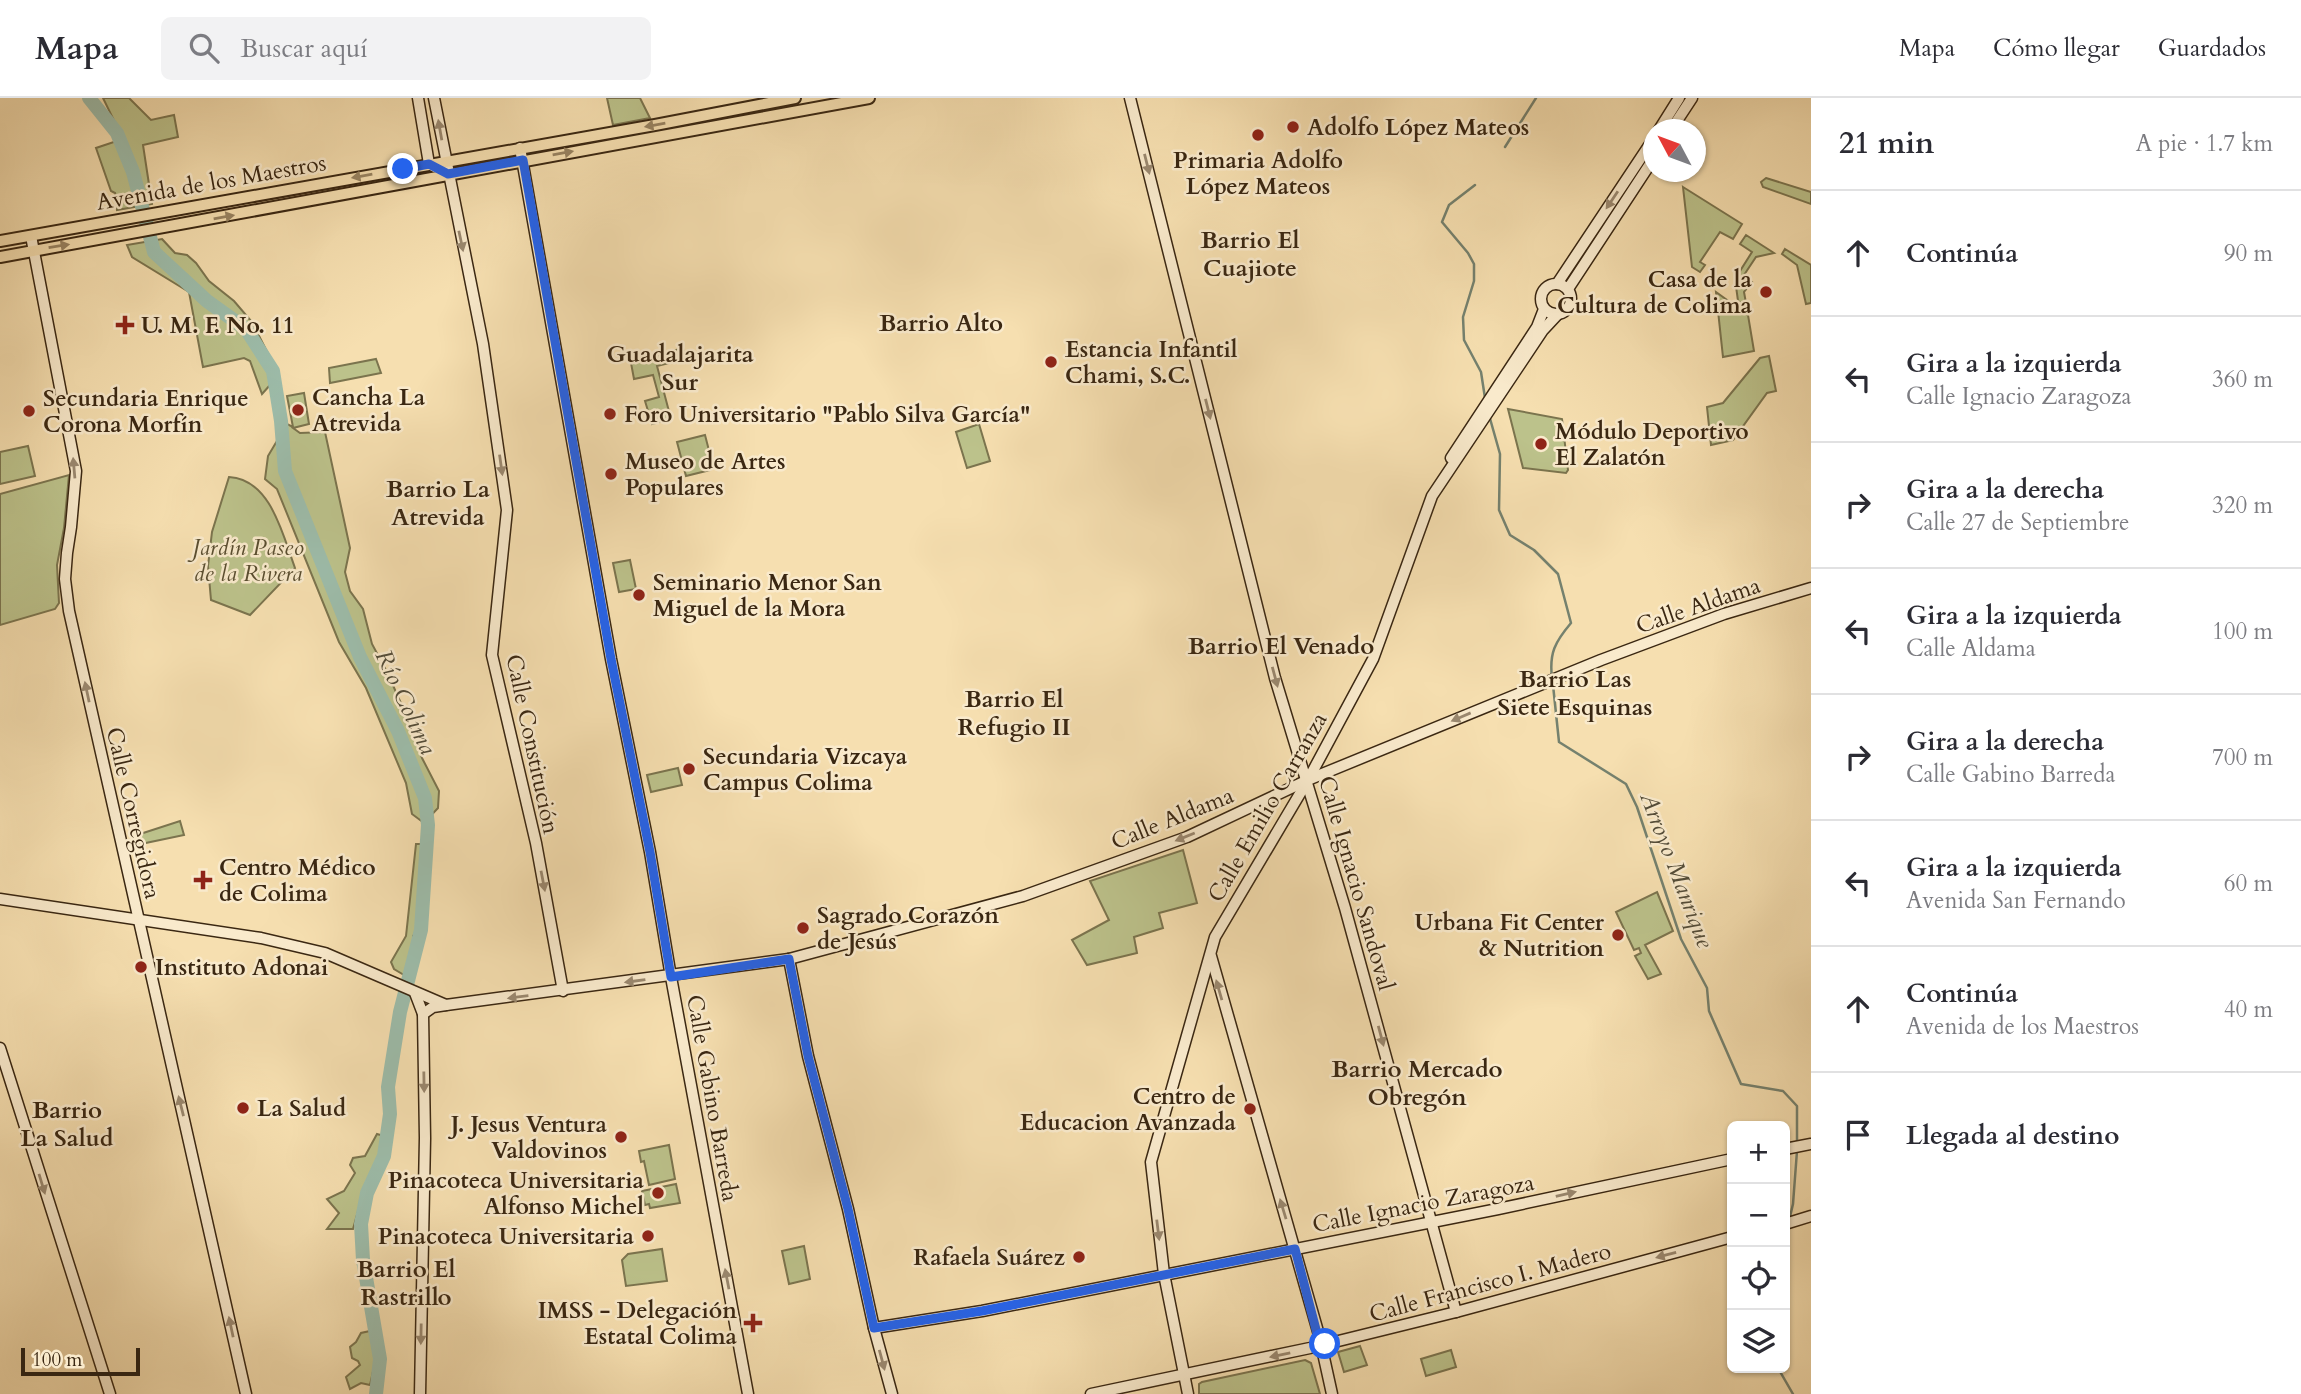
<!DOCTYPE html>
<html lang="es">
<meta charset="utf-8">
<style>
:root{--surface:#fff;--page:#f2f2f3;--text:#2b2b33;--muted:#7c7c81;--line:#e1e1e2}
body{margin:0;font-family:Cardo,serif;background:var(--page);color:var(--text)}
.controls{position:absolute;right:21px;bottom:21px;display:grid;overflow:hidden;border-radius:10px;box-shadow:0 2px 5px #0004}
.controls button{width:63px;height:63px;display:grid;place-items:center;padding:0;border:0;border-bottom:2px solid var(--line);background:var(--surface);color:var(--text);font:35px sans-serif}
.compass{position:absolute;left:1643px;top:21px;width:63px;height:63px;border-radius:50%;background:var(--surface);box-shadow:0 2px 5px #0004;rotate:311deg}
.scale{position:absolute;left:21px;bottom:18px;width:119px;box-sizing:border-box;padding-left:7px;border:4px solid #3a2712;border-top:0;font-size:19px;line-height:24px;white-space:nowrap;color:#3a2712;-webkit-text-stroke:5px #f9eacc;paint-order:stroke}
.stop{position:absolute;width:21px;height:21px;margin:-16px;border:5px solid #2563eb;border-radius:50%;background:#fff}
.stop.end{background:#2563eb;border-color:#fff;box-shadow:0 2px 7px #0008}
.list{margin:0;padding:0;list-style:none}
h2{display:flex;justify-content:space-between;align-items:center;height:91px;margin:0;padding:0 28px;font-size:30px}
h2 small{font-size:23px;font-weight:400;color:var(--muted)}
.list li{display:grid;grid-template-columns:46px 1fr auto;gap:21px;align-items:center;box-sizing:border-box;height:126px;padding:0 28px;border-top:2px solid var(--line)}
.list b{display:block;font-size:26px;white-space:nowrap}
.list p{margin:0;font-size:23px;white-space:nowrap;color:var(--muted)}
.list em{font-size:23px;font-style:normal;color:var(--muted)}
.icon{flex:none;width:38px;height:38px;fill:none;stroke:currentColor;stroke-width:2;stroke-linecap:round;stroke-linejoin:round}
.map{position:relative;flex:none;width:1811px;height:1296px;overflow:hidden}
header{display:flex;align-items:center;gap:42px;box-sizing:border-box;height:98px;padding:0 35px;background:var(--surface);border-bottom:2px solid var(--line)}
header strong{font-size:33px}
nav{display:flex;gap:38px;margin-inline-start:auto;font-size:24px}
.search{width:490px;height:63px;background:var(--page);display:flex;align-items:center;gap:18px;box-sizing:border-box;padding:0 24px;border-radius:10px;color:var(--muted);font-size:26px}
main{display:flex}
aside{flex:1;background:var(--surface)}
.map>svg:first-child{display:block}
.green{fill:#bcc28b;stroke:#7b744e;stroke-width:2}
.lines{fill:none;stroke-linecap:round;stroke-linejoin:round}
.stream{stroke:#75816e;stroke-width:2.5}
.river{stroke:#9dbdab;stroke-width:14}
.secondary-casing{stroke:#3a2712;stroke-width:13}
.primary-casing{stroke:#3a2712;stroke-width:14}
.secondary{stroke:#f9eacc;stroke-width:10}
.primary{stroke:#f6dfb0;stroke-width:10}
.oneway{fill:#988361}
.oneway2{fill:#9a886f}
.route{stroke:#2563eb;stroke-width:9}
.poi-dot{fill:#8f2418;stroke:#f9eacc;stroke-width:2.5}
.labels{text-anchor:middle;stroke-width:5;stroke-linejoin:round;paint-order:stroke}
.poi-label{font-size:23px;font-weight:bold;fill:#3a2712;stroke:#f9eacc;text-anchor:start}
.street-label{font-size:23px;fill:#3a2712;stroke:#f9eacc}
.park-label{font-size:23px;font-style:italic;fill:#5a4e30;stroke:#f9eacc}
.neighbourhood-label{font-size:24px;font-weight:bold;fill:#3a2712;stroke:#f9eacc}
.water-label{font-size:24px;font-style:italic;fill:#534c38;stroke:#f9eacc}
</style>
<header>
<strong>Mapa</strong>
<div class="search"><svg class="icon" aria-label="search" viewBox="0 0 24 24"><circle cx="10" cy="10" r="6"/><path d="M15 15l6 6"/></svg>Buscar aquí</div>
<nav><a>Mapa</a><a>Cómo llegar</a><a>Guardados</a></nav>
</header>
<main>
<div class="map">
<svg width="1811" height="1296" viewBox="0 0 1811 1296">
<rect width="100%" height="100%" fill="#f6dfb0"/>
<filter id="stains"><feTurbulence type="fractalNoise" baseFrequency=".00286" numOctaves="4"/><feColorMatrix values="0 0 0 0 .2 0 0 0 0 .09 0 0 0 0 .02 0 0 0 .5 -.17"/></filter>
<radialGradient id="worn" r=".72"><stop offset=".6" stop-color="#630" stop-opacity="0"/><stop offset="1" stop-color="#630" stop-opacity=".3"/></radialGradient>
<g class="green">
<polygon points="103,0 129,0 151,22 174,17 178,39 143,47 152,106 117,112 115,95 111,93 96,50 123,41"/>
<polygon points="607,0 640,0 650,20 613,27"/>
<polygon points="1766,80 1811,94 1811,106 1763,89 1761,84"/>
<polygon points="1683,89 1742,126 1733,141 1720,134 1700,164 1705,167 1700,174 1692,169"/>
<polygon points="1746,137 1774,155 1756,159 1744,177 1752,184 1744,194 1746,205 1743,206 1738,203 1735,181 1752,154 1740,146"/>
<polygon points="162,141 175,155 187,157 196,165 209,183 234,203 252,224 279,277 262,296 250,263 244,260 203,269 189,194 132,159 127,147"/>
<polygon points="1785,151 1811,167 1811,205 1806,206 1797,167 1782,156"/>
<polygon points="1716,194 1748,217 1754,253 1723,259"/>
<polygon points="683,250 685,261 657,268 671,321 652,326 645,303 659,299 653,277 634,281 631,265"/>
<polygon points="1769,258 1776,293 1767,295 1733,342 1711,347 1707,309 1723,305 1760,260"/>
<polygon points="376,261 381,275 330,285 329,270"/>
<polygon points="304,295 309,326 293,330 300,335 325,334 350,450 345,474 350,493 363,511 372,546 387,574 409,623 422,660 439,693 438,710 424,725 412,716 406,685 366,590 339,544 277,391 265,381 268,358 287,326 293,329 287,298"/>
<polygon points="1508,311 1562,321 1568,372 1566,375 1523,370"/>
<polygon points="979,326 990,363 967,370 956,334"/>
<polygon points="705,337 713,368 710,372 686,378 677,344"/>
<polygon points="28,348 35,378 0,386 0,354"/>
<polygon points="69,377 64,430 57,467 59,505 55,511 0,527 0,396"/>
<path d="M229,379C271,381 283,438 295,470L250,517L211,502L208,468L212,434Z"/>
<polygon points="630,462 636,491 619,494 613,465"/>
<polygon points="678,670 682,687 651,694 647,677"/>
<polygon points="180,723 184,737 136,747 134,738"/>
<path d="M416,746H424V758L419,778L422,791L418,802V832L413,838C416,851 412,867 404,877L394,871L391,864L406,838Z"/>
<polygon points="1183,752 1197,805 1159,815 1163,830 1134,839 1137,855 1087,867 1072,842 1109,822 1090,783"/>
<polygon points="1657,794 1673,833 1645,847 1661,876 1648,881 1635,858 1641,855 1639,850 1634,852 1616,814"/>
<polygon points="377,1036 384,1038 381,1058 362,1099 353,1131 327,1131 339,1115 327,1101 344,1093 355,1075 350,1067 353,1060 365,1058"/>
<polygon points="669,1047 675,1081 649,1087 644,1063 641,1064 639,1053"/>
<polygon points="676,1086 680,1105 650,1110 649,1106 645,1107 642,1093"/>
<polygon points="804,1148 810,1181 789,1186 782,1153"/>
<polygon points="662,1151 667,1183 626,1188 622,1162 628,1156"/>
<polygon points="370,1233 376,1260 370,1287 361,1285 350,1291 346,1279 360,1267 358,1263 352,1260 350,1249 356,1244 361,1235"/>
<polygon points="1360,1248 1367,1267 1344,1274 1338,1254"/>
<polygon points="1451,1252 1456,1269 1426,1278 1421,1261"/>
<polygon points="1305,1262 1311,1265 1320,1296 1199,1296 1199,1286 1202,1284"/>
</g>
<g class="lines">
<g class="stream">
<polyline points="1505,49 1536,0"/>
<polyline points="1475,87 1449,107 1442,124 1468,155 1474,166 1474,183 1463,219 1464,242 1481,274 1485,300"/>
<path d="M1489,317L1500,356L1499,412L1510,437L1534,452L1558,476L1571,525C1555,544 1549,555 1552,580"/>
<polyline points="1553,587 1559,644 1626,686 1637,709 1681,841 1707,890 1709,913 1741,986 1783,993 1797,1008 1797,1046"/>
<polyline points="1789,1123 1793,1106 1797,1053"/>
<polyline points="1785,1143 1788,1129"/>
<polyline points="1778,1270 1793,1296"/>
</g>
<polyline class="river" points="89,0 117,35 133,74 154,154 207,203 246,231 273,273 281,323 285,373 360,559 398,633 425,700 428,727 421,832 400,914 388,989 390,1016 384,1058 367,1095 361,1126 363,1162 380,1261 376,1296"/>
<g class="secondary-casing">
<g id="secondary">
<polyline points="418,0 429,66 435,69"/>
<polyline points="434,0 483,246 507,412 492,557 536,745 563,893"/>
<polyline points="1130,0 1275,580 1345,810 1456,1214"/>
<polyline points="1659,32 1679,0"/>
<polyline points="1671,32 1692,0"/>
<polyline points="520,50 611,561 650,754 671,879 748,1296"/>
<polyline points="31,138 76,373 71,429 67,455 65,481 69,513 246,1296"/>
<circle cx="1556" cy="201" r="15"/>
<polyline points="1557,186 1654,40"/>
<polyline points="1568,191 1654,60"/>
<polyline points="1451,360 1537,229 1544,211"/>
<polyline points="0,801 261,840 325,855 446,907"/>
<polyline points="1211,858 1319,1237 1332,1296"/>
<polyline points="789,861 808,958 848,1111 874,1230 892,1296"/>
<polyline points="415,895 423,916 425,1040 420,1296"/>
<polyline points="423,916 433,909 446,907 789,861 1023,798 1187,739 1310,681 1601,562 1724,516 1811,490"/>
<polyline points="0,950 110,1296"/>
<polyline points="1785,1051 1811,1046"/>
<polyline points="1785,1126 1811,1118"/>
<polyline points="874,1230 982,1213 1498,1111 1732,1061"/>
<polyline points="1091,1296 1310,1250 1456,1214 1732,1139"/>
<polyline points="1188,1296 1164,1176 1151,1064 1215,839 1308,682 1373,561 1432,398 1543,232 1557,217"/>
</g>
</g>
<g class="primary-casing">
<g id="primary">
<polyline points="0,143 655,27 795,0"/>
<polyline points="0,159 869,0"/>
</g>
</g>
<use href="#secondary" class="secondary"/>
<use href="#primary" class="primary"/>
</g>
<defs><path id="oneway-solid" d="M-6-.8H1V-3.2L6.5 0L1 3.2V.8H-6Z" transform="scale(1.75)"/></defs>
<g class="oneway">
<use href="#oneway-solid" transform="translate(655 27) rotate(170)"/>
<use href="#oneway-solid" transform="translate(563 55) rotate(-10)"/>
<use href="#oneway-solid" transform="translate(362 78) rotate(170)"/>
<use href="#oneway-solid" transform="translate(224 119) rotate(-10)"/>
<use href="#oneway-solid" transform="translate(59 148) rotate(-9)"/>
</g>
<g class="oneway2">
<use href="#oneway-solid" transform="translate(440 32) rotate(-100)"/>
<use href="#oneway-solid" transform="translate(1147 66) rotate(76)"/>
<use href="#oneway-solid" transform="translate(1612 102) rotate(124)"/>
<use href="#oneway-solid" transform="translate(461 143) rotate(78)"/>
<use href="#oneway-solid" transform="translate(1208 311) rotate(76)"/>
<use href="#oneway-solid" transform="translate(501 367) rotate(82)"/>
<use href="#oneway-solid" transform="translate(74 370) rotate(-95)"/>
<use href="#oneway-solid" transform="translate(1275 579) rotate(75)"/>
<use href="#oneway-solid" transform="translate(87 594) rotate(-102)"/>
<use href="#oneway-solid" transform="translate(1461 619) rotate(157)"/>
<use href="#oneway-solid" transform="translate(1185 739) rotate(158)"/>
<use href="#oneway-solid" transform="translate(543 783) rotate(79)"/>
<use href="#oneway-solid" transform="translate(635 883) rotate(172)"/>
<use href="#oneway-solid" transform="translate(1219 892) rotate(-106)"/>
<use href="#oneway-solid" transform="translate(518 899) rotate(173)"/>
<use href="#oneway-solid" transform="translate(1381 938) rotate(75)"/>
<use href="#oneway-solid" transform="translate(424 984) rotate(89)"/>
<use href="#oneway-solid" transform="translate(181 1008) rotate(-104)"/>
<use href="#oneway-solid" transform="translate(42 1086) rotate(73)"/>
<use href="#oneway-solid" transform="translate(1566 1096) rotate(-13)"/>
<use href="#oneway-solid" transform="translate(1283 1111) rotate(-107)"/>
<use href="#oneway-solid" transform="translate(1158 1132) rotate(83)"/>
<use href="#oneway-solid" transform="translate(1666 1157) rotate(165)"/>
<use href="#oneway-solid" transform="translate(727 1181) rotate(-101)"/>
<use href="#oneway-solid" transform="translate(231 1229) rotate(-102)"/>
<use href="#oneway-solid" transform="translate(421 1236) rotate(91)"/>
<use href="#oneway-solid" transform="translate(1280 1257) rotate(168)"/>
<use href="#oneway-solid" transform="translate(882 1262) rotate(75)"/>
</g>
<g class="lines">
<polyline class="route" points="403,71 429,66 448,76 523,62 611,561 650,754 671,879 789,861 808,958 848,1111 874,1230 982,1213 1295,1151 1320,1247 1325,1246"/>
</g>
<g class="poi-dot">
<circle cx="1293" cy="29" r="7"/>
<circle cx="1258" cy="37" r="7"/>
<circle cx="1766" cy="194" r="7"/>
<path d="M121.5 216.5h7v7h7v7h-7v7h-7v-7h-7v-7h7z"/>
<circle cx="1051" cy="264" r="7"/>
<circle cx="298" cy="312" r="7"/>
<circle cx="29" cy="313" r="7"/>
<circle cx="610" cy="316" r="7"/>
<circle cx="1541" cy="346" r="7"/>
<circle cx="611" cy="376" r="7"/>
<circle cx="639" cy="497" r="7"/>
<circle cx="689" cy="671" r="7"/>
<path d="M199.5 771.5h7v7h7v7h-7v7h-7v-7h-7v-7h7z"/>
<circle cx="803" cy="830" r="7"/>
<circle cx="1618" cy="837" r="7"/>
<circle cx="141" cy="869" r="7"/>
<circle cx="243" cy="1010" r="7"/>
<circle cx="1250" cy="1011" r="7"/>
<circle cx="621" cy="1039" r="7"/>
<circle cx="658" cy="1095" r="7"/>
<circle cx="648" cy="1138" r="7"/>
<circle cx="1079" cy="1159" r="7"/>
<path d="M749.5 1214.5h7v7h7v7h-7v7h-7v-7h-7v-7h7z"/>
</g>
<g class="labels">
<g class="poi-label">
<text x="1307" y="37">Adolfo López Mateos</text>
<text x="1258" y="70" text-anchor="middle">Primaria Adolfo<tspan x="1258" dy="26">López Mateos</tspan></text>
<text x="1752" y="189" text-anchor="end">Casa de la<tspan x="1752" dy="26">Cultura de Colima</tspan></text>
<text x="141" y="235">U. M. F. No. 11</text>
<text x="1065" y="259">Estancia Infantil<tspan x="1065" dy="26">Chami, S.C.</tspan></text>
<text x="312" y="307">Cancha La<tspan x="312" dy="26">Atrevida</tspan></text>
<text x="43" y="308">Secundaria Enrique<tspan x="43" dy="26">Corona Morfín</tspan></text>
<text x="624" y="324">Foro Universitario "Pablo Silva García"</text>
<text x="1555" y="341">Módulo Deportivo<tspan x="1555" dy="26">El Zalatón</tspan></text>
<text x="625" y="371">Museo de Artes<tspan x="625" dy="26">Populares</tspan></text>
<text x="653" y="492">Seminario Menor San<tspan x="653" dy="26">Miguel de la Mora</tspan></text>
<text x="703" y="666">Secundaria Vizcaya<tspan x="703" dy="26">Campus Colima</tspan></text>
<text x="219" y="777">Centro Médico<tspan x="219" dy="26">de Colima</tspan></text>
<text x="817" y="825">Sagrado Corazón<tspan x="817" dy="26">de Jesús</tspan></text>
<text x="1604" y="832" text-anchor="end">Urbana Fit Center<tspan x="1604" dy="26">&amp; Nutrition</tspan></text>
<text x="155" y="877">Instituto Adonai</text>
<text x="1236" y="1006" text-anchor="end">Centro de<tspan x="1236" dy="26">Educacion Avanzada</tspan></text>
<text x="257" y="1018">La Salud</text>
<text x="607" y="1034" text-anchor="end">J. Jesus Ventura<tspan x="607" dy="26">Valdovinos</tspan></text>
<text x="644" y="1090" text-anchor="end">Pinacoteca Universitaria<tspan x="644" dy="26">Alfonso Michel</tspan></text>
<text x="634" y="1146" text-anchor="end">Pinacoteca Universitaria</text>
<text x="1065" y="1167" text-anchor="end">Rafaela Suárez</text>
<text x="737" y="1220" text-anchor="end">IMSS - Delegación<tspan x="737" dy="26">Estatal Colima</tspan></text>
</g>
<g class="street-label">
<text transform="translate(211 84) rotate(-10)" y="8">Avenida de los Maestros</text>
<text transform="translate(1698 507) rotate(-19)" y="8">Calle Aldama</text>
<text transform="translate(533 646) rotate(78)" y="8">Calle Constitución</text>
<text transform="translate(1267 709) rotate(-60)" y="8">Calle Emilio Carranza</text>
<text transform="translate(134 715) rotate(77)" y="8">Calle Corregidora</text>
<text transform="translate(1172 720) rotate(-22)" y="8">Calle Aldama</text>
<text transform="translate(1357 785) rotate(74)" y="8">Calle Ignacio Sandoval</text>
<text transform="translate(713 1000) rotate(80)" y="8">Calle Gabino Barreda</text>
<text transform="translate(1423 1105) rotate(-11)" y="8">Calle Ignacio Zaragoza</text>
<text transform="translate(1490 1184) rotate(-15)" y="8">Calle Francisco I. Madero</text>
</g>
<g class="park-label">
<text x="248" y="457">Jardín Paseo<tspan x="248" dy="26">de la Rivera</tspan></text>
</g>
<g class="neighbourhood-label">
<text x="1250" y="150">Barrio El<tspan x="1250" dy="28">Cuajiote</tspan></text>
<text x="941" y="233">Barrio Alto</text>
<text x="680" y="264">Guadalajarita<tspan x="680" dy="28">Sur</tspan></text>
<text x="438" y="399">Barrio La<tspan x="438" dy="28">Atrevida</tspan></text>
<text x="1281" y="556">Barrio El Venado</text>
<text x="1575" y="589">Barrio Las<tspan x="1575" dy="28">Siete Esquinas</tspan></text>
<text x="1014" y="609">Barrio El<tspan x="1014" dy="28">Refugio II</tspan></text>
<text x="1417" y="979">Barrio Mercado<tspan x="1417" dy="28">Obregón</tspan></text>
<text x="67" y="1020">Barrio<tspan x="67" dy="28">La Salud</tspan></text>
<text x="406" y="1179">Barrio El<tspan x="406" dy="28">Rastrillo</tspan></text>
</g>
<g class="water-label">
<text transform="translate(406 604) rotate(65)" y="8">Río Colima</text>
<text transform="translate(1677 772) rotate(69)" y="8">Arroyo Manrique</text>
</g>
</g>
<rect width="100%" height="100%" filter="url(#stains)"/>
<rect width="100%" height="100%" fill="url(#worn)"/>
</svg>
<div class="controls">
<button>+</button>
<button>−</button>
<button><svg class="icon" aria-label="locate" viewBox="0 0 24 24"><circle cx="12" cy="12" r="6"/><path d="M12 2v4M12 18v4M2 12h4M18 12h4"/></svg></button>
<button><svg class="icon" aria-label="layers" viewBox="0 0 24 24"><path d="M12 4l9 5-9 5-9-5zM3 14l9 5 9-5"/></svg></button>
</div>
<svg class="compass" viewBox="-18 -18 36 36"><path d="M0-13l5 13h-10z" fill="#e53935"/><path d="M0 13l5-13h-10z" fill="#7c7c81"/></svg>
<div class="scale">100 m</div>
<div class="stop" style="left:1325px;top:1246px"></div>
<div class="stop end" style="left:403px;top:71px"></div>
</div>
<aside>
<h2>21 min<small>A pie · 1.7 km</small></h2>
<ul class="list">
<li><svg class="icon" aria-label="ahead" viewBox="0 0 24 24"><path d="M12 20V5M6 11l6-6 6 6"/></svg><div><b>Continúa</b></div><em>90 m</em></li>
<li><svg class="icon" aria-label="left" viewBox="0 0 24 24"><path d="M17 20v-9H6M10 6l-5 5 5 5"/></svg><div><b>Gira a la izquierda</b><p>Calle Ignacio Zaragoza</p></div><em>360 m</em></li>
<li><svg class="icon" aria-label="right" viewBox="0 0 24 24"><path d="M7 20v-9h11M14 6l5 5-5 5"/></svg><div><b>Gira a la derecha</b><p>Calle 27 de Septiembre</p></div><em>320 m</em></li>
<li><svg class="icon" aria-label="left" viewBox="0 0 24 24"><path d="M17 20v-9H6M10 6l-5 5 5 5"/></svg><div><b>Gira a la izquierda</b><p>Calle Aldama</p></div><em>100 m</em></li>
<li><svg class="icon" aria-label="right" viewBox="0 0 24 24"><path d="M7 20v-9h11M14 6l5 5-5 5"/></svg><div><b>Gira a la derecha</b><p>Calle Gabino Barreda</p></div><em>700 m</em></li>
<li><svg class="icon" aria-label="left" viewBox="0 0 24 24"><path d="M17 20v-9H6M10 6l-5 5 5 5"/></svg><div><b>Gira a la izquierda</b><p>Avenida San Fernando</p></div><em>60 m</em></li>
<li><svg class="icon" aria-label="ahead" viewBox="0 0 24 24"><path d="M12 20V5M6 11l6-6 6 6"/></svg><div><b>Continúa</b><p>Avenida de los Maestros</p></div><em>40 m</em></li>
<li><svg class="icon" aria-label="arrive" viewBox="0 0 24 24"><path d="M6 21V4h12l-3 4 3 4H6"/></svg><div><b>Llegada al destino</b></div></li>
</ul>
</aside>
</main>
